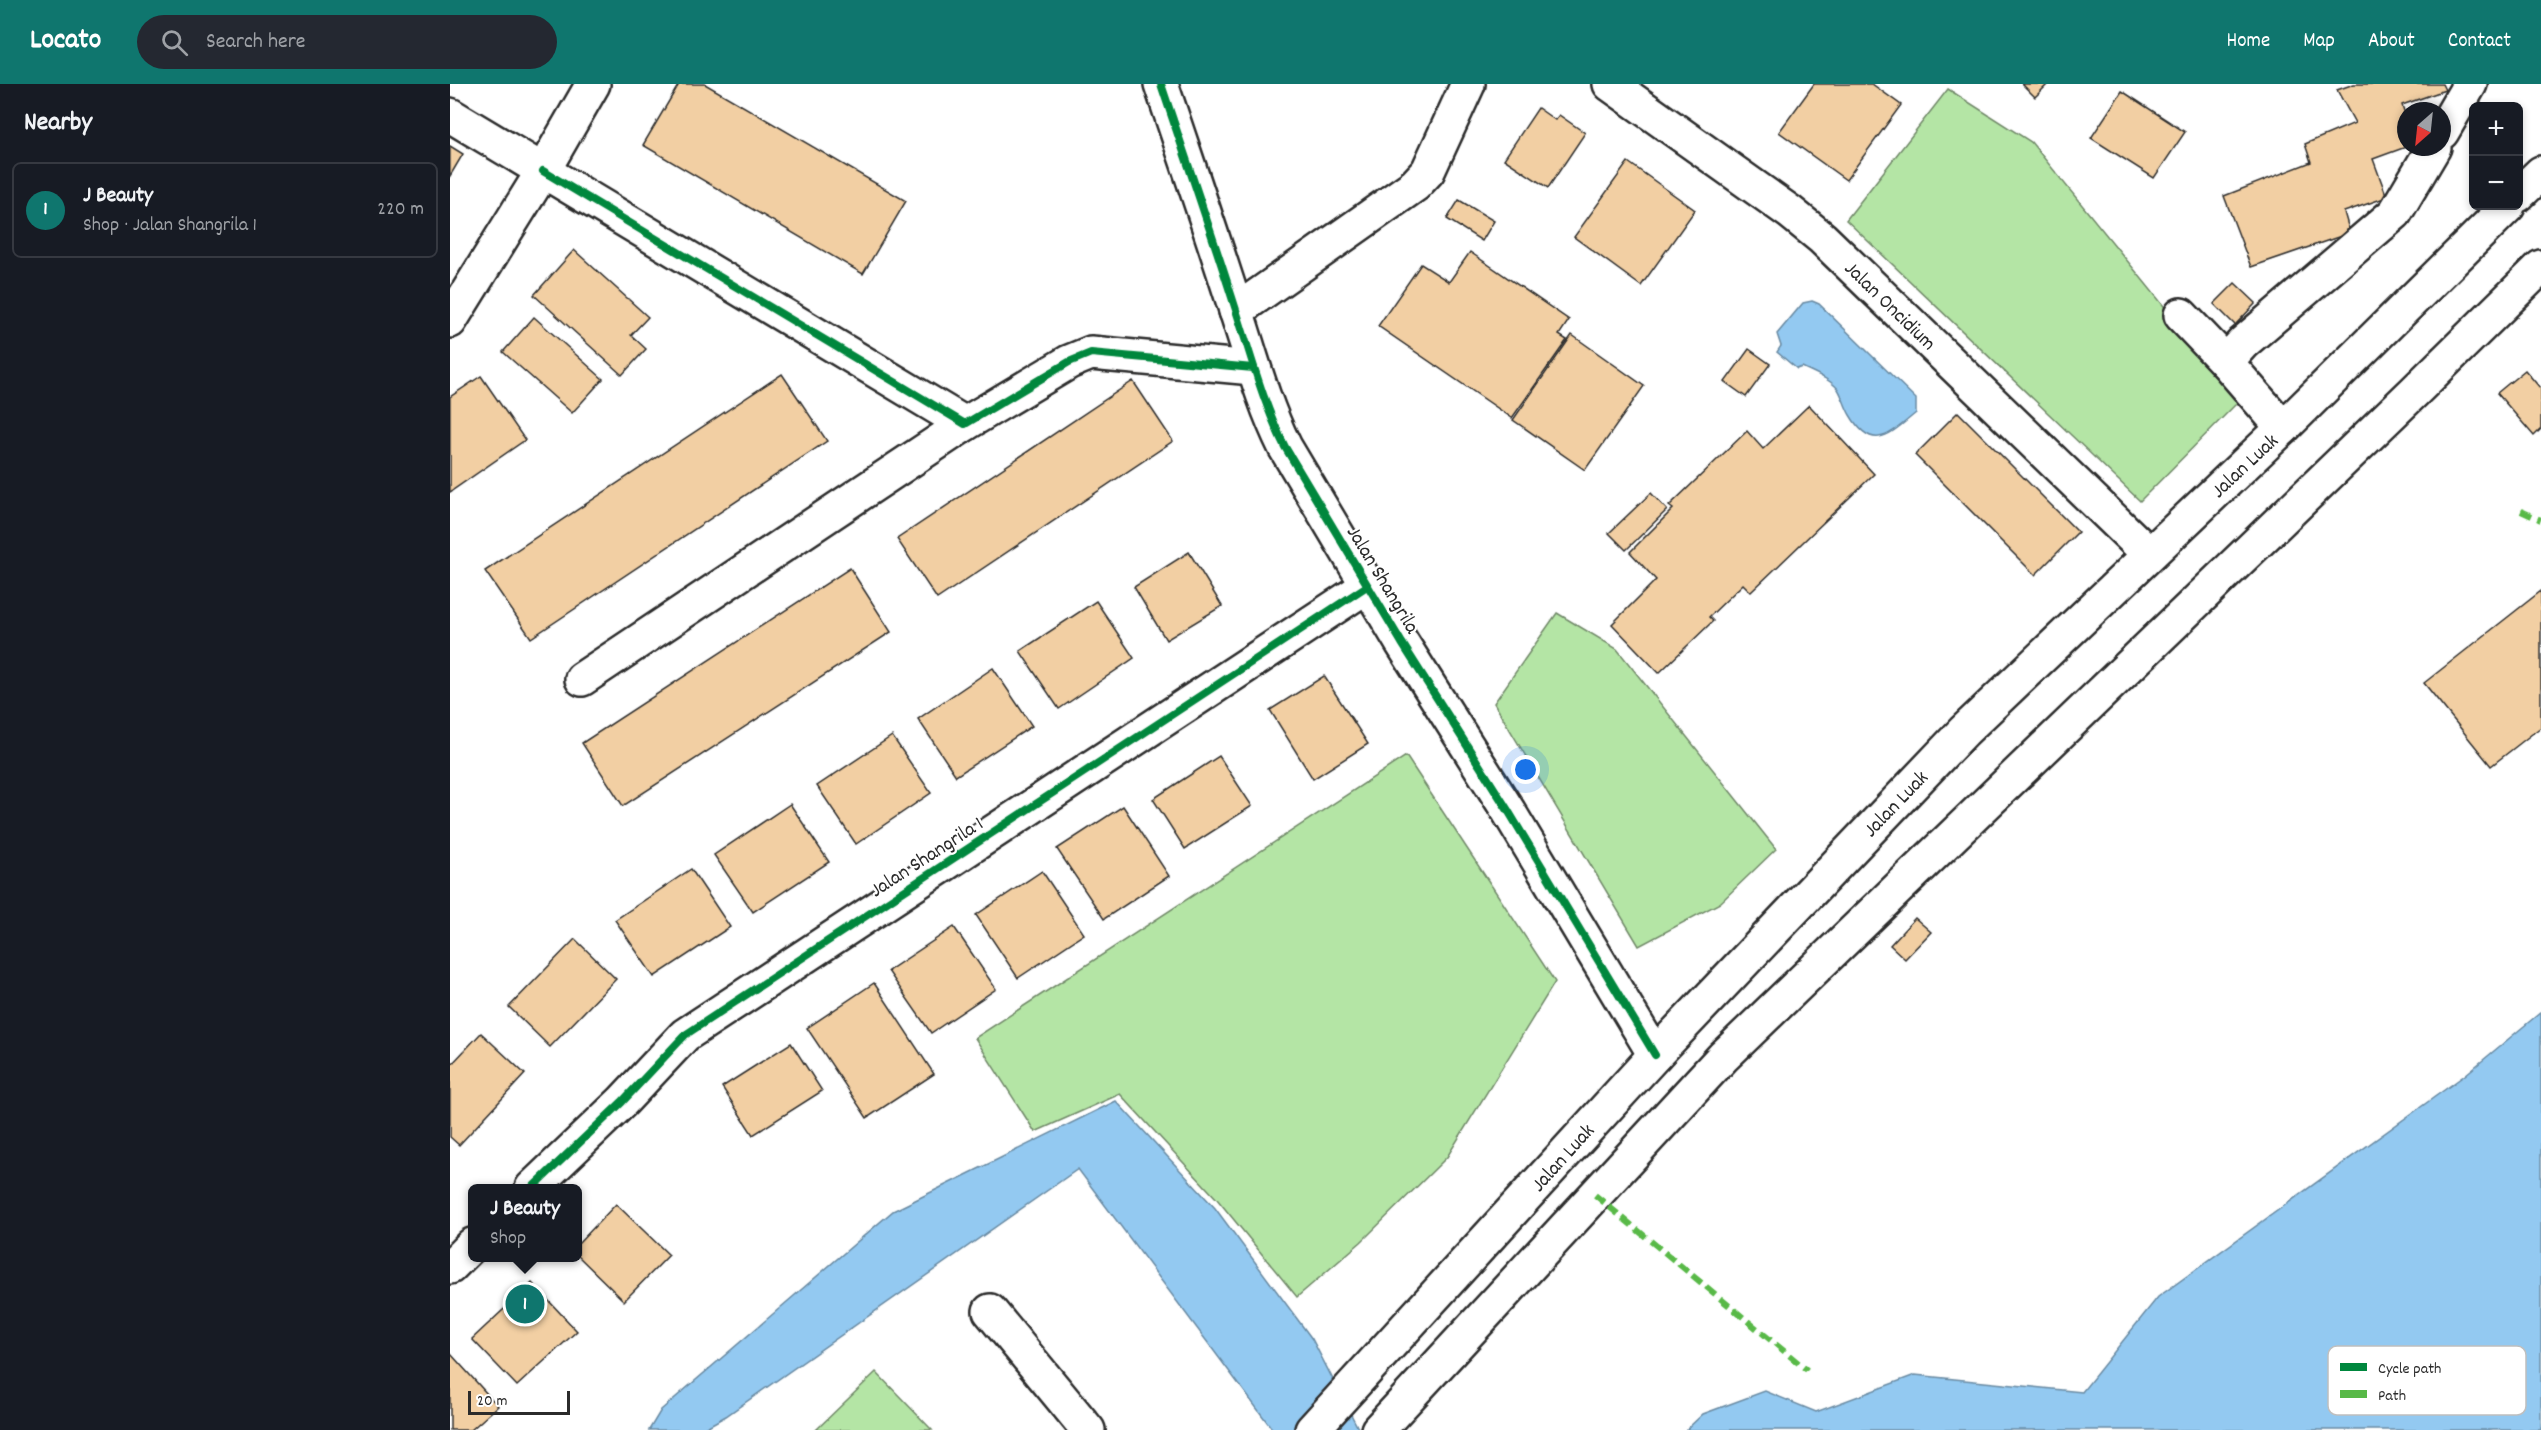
<!DOCTYPE html>
<meta charset="utf-8">
<style>
:root{--surface:#171b24;--page:#242831;--text:#f1f3f6;--muted:#9ea1a6;--line:#363941;--accent:#0f766e}
body{margin:0;font-family:Dekko,sans-serif;background:var(--page);color:var(--text)}
.controls{position:absolute;right:18px;top:18px;display:grid;overflow:hidden;border-radius:9px;box-shadow:0 3px 9px #0003}
.controls button{width:54px;height:54px;display:grid;place-items:center;padding:0;border:0;border-bottom:2px solid var(--line);background:var(--surface);color:var(--text);font:30px sans-serif}
.compass{position:absolute;left:1947px;top:18px;width:54px;height:54px;border-radius:50%;background:var(--surface);box-shadow:0 3px 9px #0003;rotate:207deg}
.scale{position:absolute;left:18px;bottom:15px;width:102px;box-sizing:border-box;padding-left:6px;border:3px solid #2b2b2b;border-top:0;font-size:16px;line-height:21px;white-space:nowrap;color:#2b2b2b;-webkit-text-stroke:4px #fff;paint-order:stroke}
.you{position:absolute;left:1076px;top:686px;width:21px;height:21px;margin:-15px;border:4px solid #fff;border-radius:50%;background:#1a73e8;box-shadow:0 0 0 9px #1a73e833}
.badge{display:grid;place-items:center;width:39px;height:39px;border-radius:50%;background:var(--accent);color:#fff;font-size:20px;font-weight:700}
.pin{position:absolute;translate:-50% -50%;border:3px solid #fff;box-shadow:0 2px 6px #0006}
.popup{position:absolute;left:18px;top:1100px;width:114px;height:78px;box-sizing:border-box;display:grid;place-content:center;border-radius:9px;background:var(--surface);filter:drop-shadow(0 2px 4px #0005);font-size:20px;white-space:nowrap;color:var(--muted)}
.popup b{font-size:22px;color:var(--text)}
.popup::after{content:'';position:absolute;left:50%;top:100%;margin-left:-12px;border:12px solid transparent;border-top-color:var(--surface)}
.list{margin:0;padding:0;list-style:none}
h2{display:flex;justify-content:space-between;align-items:center;height:78px;margin:0;padding:0 24px;font-size:26px}
h2 small{font-size:20px;font-weight:400;color:var(--muted)}
.list li{display:grid;grid-template-columns:39px 1fr auto;gap:18px;align-items:center;box-sizing:border-box;height:96px;margin:0 12px 12px;padding:0 12px;border:2px solid var(--line);border-radius:9px}
.list b{display:block;font-size:22px;white-space:nowrap}
.list p{margin:0;font-size:20px;white-space:nowrap;color:var(--muted)}
.list em{font-size:20px;font-style:normal;color:var(--muted)}
.icon{flex:none;width:33px;height:33px;fill:none;stroke:currentColor;stroke-width:2;stroke-linecap:round;stroke-linejoin:round}
.map{position:relative;flex:none;width:2091px;height:1346px;overflow:hidden}
header{display:flex;align-items:center;gap:36px;box-sizing:border-box;height:84px;padding:0 30px;background:var(--accent);color:#fff}
header strong{font-size:28px}
nav{display:flex;gap:33px;margin-inline-start:auto;font-size:21px}
.search{width:420px;height:54px;background:var(--page);display:flex;align-items:center;gap:15px;box-sizing:border-box;padding:0 21px;border-radius:33px;color:var(--muted);font-size:22px}
main{display:flex}
aside{flex:1;background:var(--surface)}
.map>svg:first-child{display:block}
.green{fill:#b4e5a5;stroke:#708868;stroke-width:1.5}
.water{fill:#93c9f1;stroke:#698aa2;stroke-width:1.5}
.building{fill:#f2cfa3;stroke:#2b2b2b;stroke-width:1.5}
.lines{fill:none;stroke-linecap:round;stroke-linejoin:round}
.minor-casing{stroke:#2b2b2b;stroke-width:38}
.major-casing{stroke:#2b2b2b;stroke-width:38}
.minor{stroke:#fff;stroke-width:33}
.major{stroke:#fff;stroke-width:33}
.quiet{stroke:#58b947;stroke-width:6;stroke-dasharray:12 6;stroke-linecap:butt}
.cycleway-casing{stroke:#fff;stroke-width:11}
.cycleway{stroke:#00873e;stroke-width:8}
.labels{text-anchor:middle;stroke-width:4.5;stroke-linejoin:round;paint-order:stroke}
.street-label{font-size:21px;fill:#2b2b2b;stroke:#fff}
.key{fill:#fff;stroke:#bfbfbf;stroke-width:1.5}
.key-label{font-size:16px;fill:#2b2b2b}
</style>
<header>
<strong>Locato</strong>
<div class="search"><svg class="icon" aria-label="search" viewBox="0 0 24 24"><circle cx="10" cy="10" r="6"/><path d="M15 15l6 6"/></svg>Search here</div>
<nav><a>Home</a><a>Map</a><a>About</a><a>Contact</a></nav>
</header>
<main>
<aside>
<h2>Nearby<small></small></h2>
<ul class="list">
<li><span class="badge">1</span><div><b>J Beauty</b><p>Shop · Jalan Shangrila 1</p></div><em>220 m</em></li>
</ul>
</aside>
<div class="map">
<svg width="2091" height="1346" viewBox="0 0 2091 1346">
<rect width="100%" height="100%" fill="#fff"/>
<filter id="ink" filterUnits="userSpaceOnUse"><feTurbulence type="fractalNoise" baseFrequency=".0167" numOctaves="2"/><feDisplacementMap in="SourceGraphic" scale="12" xChannelSelector="R" yChannelSelector="G"/><feConvolveMatrix kernelMatrix="1 2 1 2 8 2 1 2 1" color-interpolation-filters="sRGB"/></filter>
<g filter="url(#ink)">
<g class="green">
<polygon points="1498,5 1581,58 1790,316 1690,417 1396,136"/>
<polygon points="1107,529 1167,565 1326,765 1270,819 1189,862 1044,619"/>
<polygon points="956,672 1105,898 997,1073 911,1158 847,1213 767,1115 670,1010 585,1048 525,954"/>
<polygon points="426,1288 482,1346 366,1346"/>
</g>
<g class="water">
<path d="M1362,217L1369,220L1466,315V329C1440,350 1423,370 1400,331C1395,323 1393,313 1388,305C1380,295 1364,289 1352,283L1347,285L1327,268L1331,262L1327,250L1353,219Z"/>
<polygon points="2091,928 2091,1346 1236,1346 1253,1330 1315,1307 1366,1328 1465,1291 1632,1308 1708,1213 2015,991"/>
<polygon points="666,1017 765,1124 862,1255 909,1346 823,1346 628,1085 276,1332 251,1346 199,1346 211,1326 443,1127"/>
</g>
<g class="building">
<polygon points="229,0 255,0 456,117 413,190 193,61"/>
<polygon points="1364,0 1422,0 1451,21 1396,96 1329,48"/>
<polygon points="1572,0 1598,0 1585,13"/>
<polygon points="1904,0 1992,0 1995,6 1952,21 1956,33 1956,63 1923,75 1937,113 1894,128 1900,149 1801,183 1774,112 1861,78 1855,60 1905,39 1887,6"/>
<polygon points="1672,7 1735,48 1704,94 1641,54"/>
<polygon points="1088,24 1105,36 1109,31 1135,49 1098,104 1054,75"/>
<polygon points="0,62 13,70 0,92"/>
<polygon points="1178,78 1245,126 1191,202 1124,153"/>
<polygon points="1009,116 1044,137 1032,157 997,135"/>
<polygon points="124,166 198,233 181,251 196,265 172,291 84,211"/>
<polygon points="1020,168 1119,236 1109,251 1117,256 1062,334 928,242 971,180 999,198"/>
<polygon points="1785,199 1806,219 1785,241 1764,220"/>
<polygon points="84,233 153,295 122,329 53,268"/>
<polygon points="1122,251 1194,302 1135,386 1063,336"/>
<polygon points="1299,265 1320,280 1296,313 1275,298"/>
<polygon points="2075,286 2091,305 2091,345 2084,352 2047,309"/>
<polygon points="332,290 377,357 81,554 35,487"/>
<polygon points="31,292 75,356 0,408 0,313"/>
<polygon points="683,297 723,357 487,515 447,455"/>
<polygon points="1359,321 1424,390 1301,508 1293,500 1259,533 1263,537 1209,589 1162,540 1206,496 1180,468 1223,425 1219,422 1297,347 1313,365"/>
<polygon points="1508,328 1628,448 1585,491 1465,371"/>
<polygon points="1201,409 1217,426 1176,466 1159,449"/>
<polygon points="739,468 772,522 716,556 684,503"/>
<polygon points="400,484 441,548 173,722 132,659"/>
<polygon points="2091,507 2091,643 2041,682 1974,599"/>
<polygon points="646,517 684,574 609,625 570,567"/>
<polygon points="543,584 582,642 506,692 468,635"/>
<polygon points="874,592 918,660 863,695 820,626"/>
<polygon points="442,652 481,709 406,760 367,702"/>
<polygon points="769,672 802,722 735,765 703,715"/>
<polygon points="340,720 379,778 303,828 264,771"/>
<polygon points="673,722 719,792 654,835 607,765"/>
<polygon points="241,785 280,843 204,893 165,836"/>
<polygon points="592,787 634,850 568,894 526,831"/>
<polygon points="1465,834 1481,848 1455,875 1440,861"/>
<polygon points="504,843 546,905 481,949 438,887"/>
<polygon points="125,855 166,895 100,963 59,923"/>
<polygon points="424,899 484,990 417,1034 357,944"/>
<polygon points="31,949 75,990 9,1061 0,1053 0,982"/>
<polygon points="341,959 372,1007 303,1051 272,1003"/>
<polygon points="166,1120 219,1171 174,1217 128,1172 128,1160"/>
<polygon points="82,1199 127,1247 67,1302 22,1255"/>
<polygon points="0,1269 48,1322 21,1346 0,1346"/>
</g>
<g class="lines">
<g class="minor-casing">
<g id="minor">
<path d="M711,0C736,75 762,150 786,226C801,272 813,319 835,363L952,559L1059,728L1205,971"/>
<polyline points="1160,0 1340,128 1372,154 1699,470"/>
<polyline points="0,31 515,340 619,278 641,269 803,284"/>
<polyline points="1992,48 2020,0"/>
<polyline points="786,227 965,101 978,87 1018,0"/>
<polyline points="1731,231 1776,278 1833,344"/>
<polyline points="0,237 93,87 143,0"/>
<polyline points="1776,278 1793,259 1945,129 1984,63"/>
<polyline points="132,595 515,340"/>
<polyline points="82,1104 172,1018 235,951 917,502"/>
<polyline points="0,1183 22,1161"/>
<polyline points="540,1227 638,1346"/>
</g>
</g>
<g class="major-casing">
<g id="major">
<polyline points="2068,111 2091,89"/>
<polyline points="862,1346 1205,971 1514,647 1833,344 2058,122"/>
<polyline points="928,1346 1273,973 1964,308 2091,183"/>
</g>
</g>
<use href="#minor" class="minor"/>
<use href="#major" class="major"/>
<g class="quiet">
<polyline points="2071,427 2091,436"/>
<polyline points="1145,1111 1357,1286"/>
</g>
<g class="cycleway-casing">
<g id="cycleway">
<path d="M711,0C736,75 762,150 786,226C801,272 813,319 835,363L952,559L1059,728L1205,971"/>
<polyline points="93,87 515,340 619,278 641,269 803,284"/>
<polyline points="82,1104 172,1018 235,951 917,502"/>
</g>
</g>
<use href="#cycleway" class="cycleway"/>
</g>
</g>
<g class="labels">
<g class="street-label">
<text transform="translate(1441 221) rotate(44)" y="7">Jalan Oncidium</text>
<text transform="translate(1794 381) rotate(-43)" y="7">Jalan Luak</text>
<text transform="translate(934 495) rotate(59)" y="7">Jalan Shangrila</text>
<text transform="translate(1445 719) rotate(-46)" y="7">Jalan Luak</text>
<text transform="translate(476 772) rotate(-33)" y="7">Jalan Shangrila 1</text>
<text transform="translate(1112 1073) rotate(-48)" y="7">Jalan Luak</text>
</g>
</g>
<rect x="1878" y="1262" width="198" height="69" rx="9" class="key"/>
<rect x="1890" y="1279" width="27" height="8" fill="#00873e"/>
<rect x="1890" y="1306" width="27" height="8" fill="#58b947"/>
<g class="key-label">
<text x="1928" y="1289">Cycle path</text>
<text x="1928" y="1316">Path</text>
</g>
</svg>
<div class="controls">
<button>+</button>
<button>−</button>
</div>
<svg class="compass" viewBox="-18 -18 36 36"><path d="M0-13l5 13h-10z" fill="#e53935"/><path d="M0 13l5-13h-10z" fill="#9ea1a6"/></svg>
<div class="scale">20 m</div>
<div class="you"></div>
<div class="pin badge" style="left:75px;top:1220px">1</div>
<div class="popup"><b>J Beauty</b>Shop</div>
</div>
</main>
